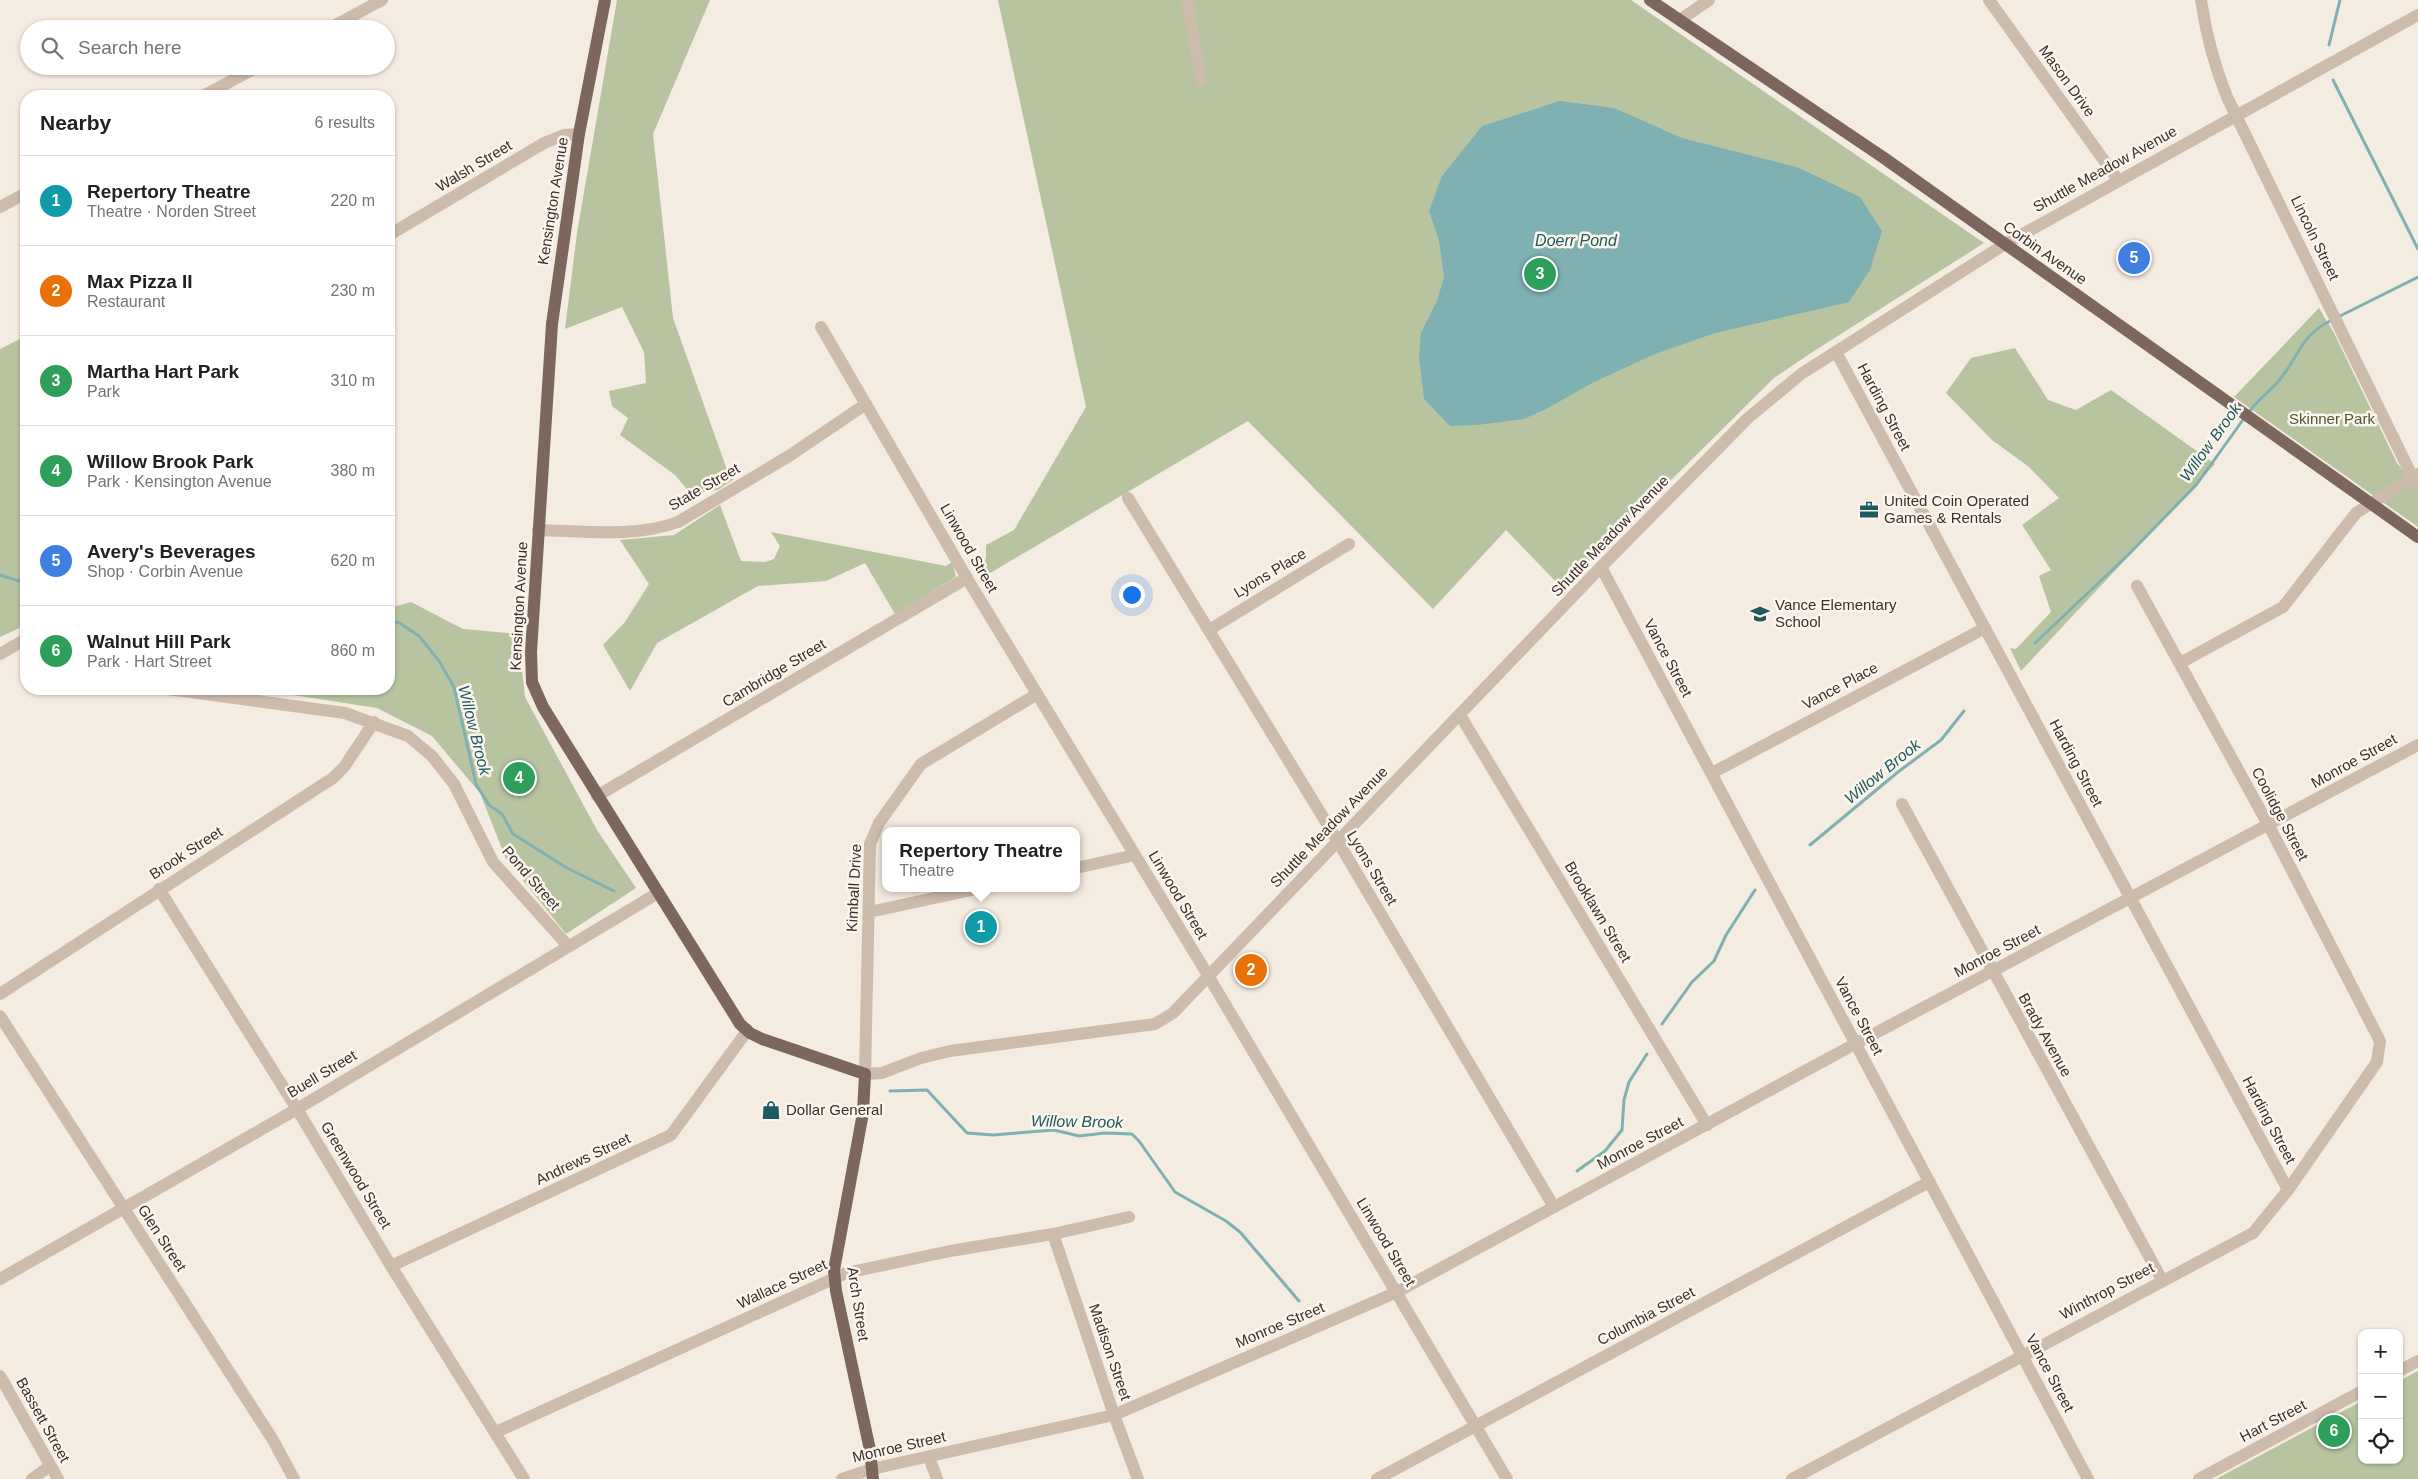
<!DOCTYPE html>
<meta charset="utf-8">
<style>
:root{--surface:#fff;--page:#f2f2f2;--text:#202124;--muted:#757577;--line:#e0e0e0;--accent:#ea580c}
body{margin:0;font-family:Arial,sans-serif;background:var(--page);color:var(--text)}
.controls{position:absolute;right:15px;bottom:15px;display:grid;overflow:hidden;border-radius:10px;box-shadow:0 1px 4px #0004}
.controls button{width:45px;height:45px;display:grid;place-items:center;padding:0;border:0;border-bottom:1px solid var(--line);background:var(--surface);color:var(--text);font:25px sans-serif}
.you{position:absolute;left:1131px;top:594px;width:18px;height:18px;margin:-12px;border:4px solid #fff;border-radius:50%;background:#1a73e8;box-shadow:0 0 0 8px #1a73e833}
.badge{display:grid;place-items:center;width:32px;height:32px;border-radius:50%;background:var(--accent);color:#fff;font-size:16px;font-weight:700}
.pin{position:absolute;translate:-50% -50%;border:2px solid #fff;box-shadow:0 1px 5px #0006}
.popup{position:absolute;left:882px;top:827px;width:198px;height:65px;box-sizing:border-box;display:grid;place-content:center;border-radius:10px;background:var(--surface);filter:drop-shadow(0 1px 4px #0005);font-size:16px;white-space:nowrap;color:var(--muted)}
.popup b{font-size:19px;color:var(--text)}
.popup::after{content:'';position:absolute;left:50%;top:100%;margin-left:-10px;border:10px solid transparent;border-top-color:var(--surface)}
.list{margin:0;padding:0;list-style:none}
h2{display:flex;justify-content:space-between;align-items:center;height:65px;margin:0;padding:0 20px;font-size:21px}
h2 small{font-size:16px;font-weight:400;color:var(--muted)}
.list li{display:grid;grid-template-columns:32px 1fr auto;gap:15px;align-items:center;box-sizing:border-box;height:90px;padding:0 20px;border-top:1px solid var(--line)}
.list b{display:block;font-size:19px;white-space:nowrap}
.list p{margin:0;font-size:16px;white-space:nowrap;color:var(--muted)}
.list em{font-size:16px;font-style:normal;color:var(--muted)}
.icon{flex:none;width:28px;height:28px;fill:none;stroke:currentColor;stroke-width:2;stroke-linecap:round;stroke-linejoin:round}
.map{position:relative;flex:none;width:2418px;height:1479px;overflow:hidden}
.search{position:absolute;background:var(--surface);box-shadow:0 1px 4px #0004;left:20px;top:20px;width:375px;height:55px;display:flex;align-items:center;gap:12px;box-sizing:border-box;padding:0 18px;border-radius:28px;color:var(--muted);font-size:19px}
.panel{position:absolute;background:var(--surface);box-shadow:0 1px 4px #0004;left:20px;top:90px;width:375px;height:605px;border-radius:20px}
.map>svg:first-child{display:block}
.green{fill:#b8c4a0}
.water{fill:#7fb0b2}
.lines{fill:none;stroke-linecap:round;stroke-linejoin:round}
.stream{stroke:#7fb0b2;stroke-width:3}
.minor{stroke:#cdbbac;stroke-width:12}
.major{stroke:#7d675c;stroke-width:12}
.labels{text-anchor:middle;stroke-width:5;stroke-linejoin:round;paint-order:stroke}
.street-label{font-size:15px;fill:#3b302b;stroke:#fbf5ee}
.park-label{font-size:15px;fill:#4a5a2e;stroke:#fbf5ee}
.poi-label{font-size:15px;fill:#3b302b;stroke:#fbf5ee;text-anchor:start}
.water-label{font-size:16px;font-style:italic;fill:#1f5a5e;stroke:#fbf5ee}
</style>
<div class="map">
<svg width="2418" height="1479" viewBox="0 0 2418 1479">
<rect width="100%" height="100%" fill="#f4ebe1"/>
<g class="green">
<polygon points="617,0 710,0 653,134 673,318 726,467 734,479 718,490 691,494 675,475 620,435 628,418 612,406 609,391 646,383 644,352 622,307 565,329 577,233"/>
<polygon points="998,0 1631,0 1984,243 1811,353 1774,378 1562,588 1506,530 1433,609 1248,421 980,579 986,557 986,545 1014,530 1086,407"/>
<polygon points="2319,308 2334,333 2397,463 2418,489 2418,527 2234,397"/>
<polygon points="26,336 26,625 0,637 0,349"/>
<polygon points="2015,348 2048,400 2076,410 2111,390 2215,464 2021,671 2010,648 2016,649 2051,612 2039,576 2051,570 2022,525 2059,498 2029,467 1992,440 1946,393 1971,358"/>
<polygon points="720,505 741,561 765,562 774,559 780,546 771,532 946,566 952,562 956,577 895,614 865,563 826,581 758,586 657,643 630,691 603,645 625,622 649,584 620,540 674,535"/>
<polygon points="411,602 463,629 518,634 525,697 597,830 636,888 566,934 506,859 480,793 432,736 377,708 254,689 218,689 389,689 389,608"/>
<polygon points="2418,1371 2418,1479 2216,1479 2362,1401 2362,1460 2399,1460 2399,1381"/>
</g>
<polygon class="water" points="1560,101 1614,108 1682,138 1797,167 1860,197 1882,231 1870,270 1849,302 1715,333 1655,354 1592,383 1548,408 1524,419 1477,425 1450,426 1424,399 1419,357 1421,333 1437,301 1444,277 1439,240 1429,211 1442,176 1482,126"/>
<g class="lines">
<g class="stream">
<polyline points="2329,45 2340,0"/>
<polyline points="2333,80 2418,249"/>
<polyline points="2338,317 2418,277"/>
<path d="M2249,412C2258,399 2272,390 2281,378C2300,354 2301,335 2332,320"/>
<polyline points="0,575 26,583"/>
<polyline points="389,623 398,622 419,636 439,661 454,687 476,784 489,805 502,814 513,834 567,868 614,891"/>
<polyline points="2035,643 2129,554 2197,484 2245,417"/>
<polyline points="1810,845 1898,772 1941,740 1964,711"/>
<polyline points="1662,1024 1692,982 1714,961 1726,935 1755,890"/>
<polyline points="890,1091 927,1090 967,1133 993,1135 1054,1130 1079,1136 1105,1133 1132,1134 1139,1141 1175,1192 1226,1221 1240,1232 1299,1301"/>
<polyline points="1577,1171 1605,1151 1622,1130 1624,1100 1629,1082 1647,1054"/>
</g>
<g class="minor">
<polyline points="1187,0 1201,80"/>
<polyline points="1989,0 2118,180"/>
<path d="M2201,0C2206,34 2214,65 2227,97L2413,478L2418,484"/>
<polyline points="1680,20 1709,0"/>
<polyline points="328,29 382,0"/>
<polyline points="203,96 259,66"/>
<polyline points="0,207 26,193"/>
<polyline points="389,235 544,143 564,135 579,134"/>
<polyline points="821,327 971,585 1203,967 1507,1479"/>
<polyline points="1836,352 2288,1190"/>
<polyline points="1128,498 1337,840 1554,1207"/>
<path d="M538,530C583,531 635,538 678,522L789,456L866,404"/>
<polyline points="1601,567 2088,1479"/>
<polyline points="1209,630 1349,544"/>
<polyline points="0,654 26,639"/>
<polyline points="2180,663 2283,607 2356,513 2418,474"/>
<polyline points="168,689 345,713 408,736 432,756 454,784 493,862 568,946"/>
<polyline points="1037,694 921,764 879,823 870,844 865,1074 882,1073 921,1058 950,1051 1155,1024 1173,1013 1601,567 1748,418 1801,374 2005,244 2418,15"/>
<polyline points="1460,715 1707,1125"/>
<polyline points="1712,773 1985,628"/>
<polyline points="597,796 967,578"/>
<polyline points="1902,804 2162,1280"/>
<polyline points="1076,868 1135,855"/>
<polyline points="159,889 297,1109 391,1266 524,1479"/>
<polyline points="869,912 981,888"/>
<polyline points="0,994 333,778 344,767 374,722"/>
<polyline points="0,1016 273,1440 294,1479"/>
<polyline points="1053,1234 1114,1415 1138,1479"/>
<polyline points="391,1266 671,1135 747,1031"/>
<polyline points="0,1279 297,1109 658,893"/>
<polyline points="2399,1371 2418,1361"/>
<polyline points="0,1376 58,1479"/>
<polyline points="496,1432 846,1273 950,1251 1053,1234 1129,1217"/>
<polyline points="929,1457 937,1479"/>
<polyline points="32,1479 50,1466"/>
<polyline points="842,1479 872,1469 1114,1415 1397,1292 1855,1044 2418,745"/>
<polyline points="1377,1479 1929,1182"/>
<polyline points="1792,1479 2253,1233 2288,1190 2377,1062 2380,1041 2269,826 2137,586"/>
<polyline points="2199,1479 2362,1391"/>
</g>
<g class="major">
<polyline points="605,0 579,134 552,324 531,652 532,682 543,707 740,1024 750,1033 762,1039 865,1074 863,1113 834,1270 836,1291 870,1450 873,1479"/>
<polyline points="1650,0 1884,158 2418,537"/>
</g>
</g>
<defs>
<g id="office-bare" transform="scale(1.5)"><path d="M-6-3h4V-5.5h4V-3h4V5H-6ZM-1-4.5V-3h2v-1.5ZM-6 0V1H6V0Z" fill="#1f5a5e" stroke="#fbf5ee" stroke-width="2.5" paint-order="stroke"/></g>
<g id="school-bare" transform="scale(1.5)"><path d="M0-5L7-2L0 1L-7-2ZM-4 1L0 2.5L4 1V4Q0 6-4 4Z" fill="#1f5a5e" stroke="#fbf5ee" stroke-width="2.5" paint-order="stroke"/></g>
<g id="shop-bare" transform="scale(1.5)"><path d="M-5-2.5h2.3a2.7 3.5 0 0 1 5.4 0H5L5.5 6h-11ZM-1.5-2.5h3a1.5 2.3 0 0 0-3 0Z" fill="#1f5a5e" stroke="#fbf5ee" stroke-width="2.5" paint-order="stroke"/></g>
</defs>
<g fill-rule="evenodd">
<use href="#office-bare" x="1869" y="510"/>
<use href="#school-bare" x="1760" y="614"/>
<use href="#shop-bare" x="771" y="1110"/>
</g>
<g class="labels">
<g class="street-label">
<text transform="translate(2067 81) rotate(54)" y="5">Mason Drive</text>
<text transform="translate(474 166) rotate(-31)" y="5">Walsh Street</text>
<text transform="translate(2105 169) rotate(-29)" y="5">Shuttle Meadow Avenue</text>
<text transform="translate(553 201) rotate(-81)" y="5">Kensington Avenue</text>
<text transform="translate(2315 238) rotate(64)" y="5">Lincoln Street</text>
<text transform="translate(2045 253) rotate(35)" y="5">Corbin Avenue</text>
<text transform="translate(1884 407) rotate(62)" y="5">Harding Street</text>
<text transform="translate(704 487) rotate(-30)" y="5">State Street</text>
<text transform="translate(1610 536) rotate(-46)" y="5">Shuttle Meadow Avenue</text>
<text transform="translate(969 548) rotate(60)" y="5">Linwood Street</text>
<text transform="translate(1270 573) rotate(-31)" y="5">Lyons Place</text>
<text transform="translate(519 606) rotate(-87)" y="5">Kensington Avenue</text>
<text transform="translate(1668 658) rotate(62)" y="5">Vance Street</text>
<text transform="translate(774 673) rotate(-31)" y="5">Cambridge Street</text>
<text transform="translate(1840 686) rotate(-28)" y="5">Vance Place</text>
<text transform="translate(2354 761) rotate(-29)" y="5">Monroe Street</text>
<text transform="translate(2076 763) rotate(62)" y="5">Harding Street</text>
<text transform="translate(2280 814) rotate(62)" y="5">Coolidge Street</text>
<text transform="translate(1329 827) rotate(-46)" y="5">Shuttle Meadow Avenue</text>
<text transform="translate(186 853) rotate(-33)" y="5">Brook Street</text>
<text transform="translate(1372 868) rotate(59)" y="5">Lyons Street</text>
<text transform="translate(531 878) rotate(49)" y="5">Pond Street</text>
<text transform="translate(854 888) rotate(-87)" y="5">Kimball Drive</text>
<text transform="translate(1178 895) rotate(59)" y="5">Linwood Street</text>
<text transform="translate(1598 912) rotate(59)" y="5">Brooklawn Street</text>
<text transform="translate(1997 951) rotate(-28)" y="5">Monroe Street</text>
<text transform="translate(1859 1016) rotate(62)" y="5">Vance Street</text>
<text transform="translate(2045 1035) rotate(61)" y="5">Brady Avenue</text>
<text transform="translate(322 1074) rotate(-31)" y="5">Buell Street</text>
<text transform="translate(2269 1120) rotate(62)" y="5">Harding Street</text>
<text transform="translate(1640 1143) rotate(-28)" y="5">Monroe Street</text>
<text transform="translate(583 1159) rotate(-25)" y="5">Andrews Street</text>
<text transform="translate(356 1175) rotate(59)" y="5">Greenwood Street</text>
<text transform="translate(162 1238) rotate(57)" y="5">Glen Street</text>
<text transform="translate(1386 1242) rotate(59)" y="5">Linwood Street</text>
<text transform="translate(782 1284) rotate(-25)" y="5">Wallace Street</text>
<text transform="translate(2107 1291) rotate(-28)" y="5">Winthrop Street</text>
<text transform="translate(858 1304) rotate(81)" y="5">Arch Street</text>
<text transform="translate(1646 1316) rotate(-28)" y="5">Columbia Street</text>
<text transform="translate(1280 1325) rotate(-23)" y="5">Monroe Street</text>
<text transform="translate(1110 1352) rotate(71)" y="5">Madison Street</text>
<text transform="translate(2050 1373) rotate(62)" y="5">Vance Street</text>
<text transform="translate(43 1420) rotate(61)" y="5">Bassett Street</text>
<text transform="translate(2273 1421) rotate(-28)" y="5">Hart Street</text>
<text transform="translate(899 1447) rotate(-13)" y="5">Monroe Street</text>
</g>
<g class="park-label">
<text x="2332" y="424">Skinner Park</text>
</g>
<g class="poi-label">
<text x="1884" y="506">United Coin Operated<tspan x="1884" dy="17">Games &amp; Rentals</tspan></text>
<text x="1775" y="610">Vance Elementary<tspan x="1775" dy="17">School</tspan></text>
<text x="786" y="1115">Dollar General</text>
</g>
<g class="water-label">
<text x="1576" y="246">Doerr Pond</text>
<text transform="translate(2210 442) rotate(-54)" y="6">Willow Brook</text>
<text transform="translate(475 730) rotate(76)" y="6">Willow Brook</text>
<text transform="translate(1882 771) rotate(-39)" y="6">Willow Brook</text>
<text transform="translate(1077 1121) rotate(1)" y="6">Willow Brook</text>
</g>
</g>
</svg>
<div class="controls">
<button>+</button>
<button>−</button>
<button><svg class="icon" aria-label="locate" viewBox="0 0 24 24"><circle cx="12" cy="12" r="6"/><path d="M12 2v4M12 18v4M2 12h4M18 12h4"/></svg></button>
</div>
<div class="you"></div>
<div class="pin badge" style="left:981px;top:927px;background:#0f9aa8">1</div>
<div class="popup"><b>Repertory Theatre</b>Theatre</div>
<div class="pin badge" style="left:1251px;top:970px;background:#e8710a">2</div>
<div class="pin badge" style="left:1540px;top:274px;background:#2e9e5b">3</div>
<div class="pin badge" style="left:519px;top:778px;background:#2e9e5b">4</div>
<div class="pin badge" style="left:2134px;top:258px;background:#3f7fe0">5</div>
<div class="pin badge" style="left:2334px;top:1431px;background:#2e9e5b">6</div>
<div class="search"><svg class="icon" aria-label="search" viewBox="0 0 24 24"><circle cx="10" cy="10" r="6"/><path d="M15 15l6 6"/></svg>Search here</div>
<section class="panel">
<h2>Nearby<small>6 results</small></h2>
<ul class="list">
<li><span class="badge" style="background:#0f9aa8">1</span><div><b>Repertory Theatre</b><p>Theatre · Norden Street</p></div><em>220 m</em></li>
<li><span class="badge" style="background:#e8710a">2</span><div><b>Max Pizza II</b><p>Restaurant</p></div><em>230 m</em></li>
<li><span class="badge" style="background:#2e9e5b">3</span><div><b>Martha Hart Park</b><p>Park</p></div><em>310 m</em></li>
<li><span class="badge" style="background:#2e9e5b">4</span><div><b>Willow Brook Park</b><p>Park · Kensington Avenue</p></div><em>380 m</em></li>
<li><span class="badge" style="background:#3f7fe0">5</span><div><b>Avery's Beverages</b><p>Shop · Corbin Avenue</p></div><em>620 m</em></li>
<li><span class="badge" style="background:#2e9e5b">6</span><div><b>Walnut Hill Park</b><p>Park · Hart Street</p></div><em>860 m</em></li>
</ul>
</section>
</div>
